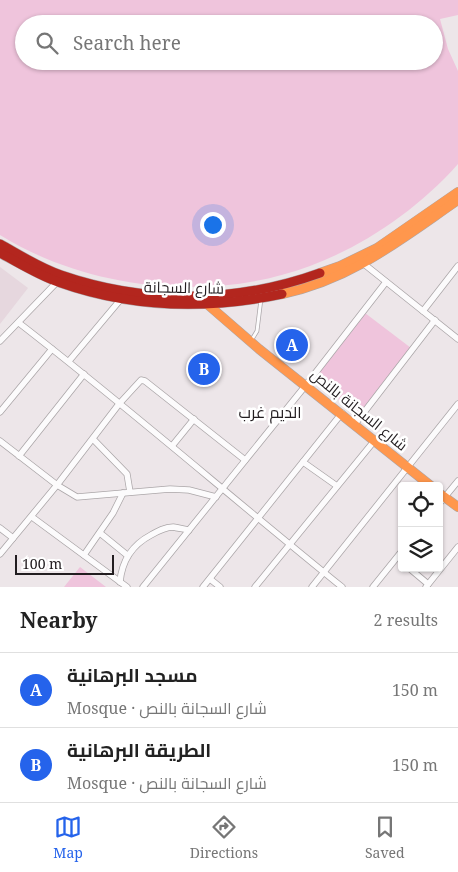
<!DOCTYPE html>
<meta charset="utf-8">
<style>
:root{--surface:#fff;--page:#f2f2f2;--text:#222;--muted:#767676;--line:#e0e0e0;--accent:#2563eb}
body{margin:0;font-family:"Noto Serif",Cairo,serif;background:var(--page);color:var(--text)}
.controls{position:absolute;right:15px;bottom:15px;display:grid;overflow:hidden;border-radius:5px;box-shadow:0 1px 4px #0004}
.controls button{width:45px;height:45px;display:grid;place-items:center;padding:0;border:0;border-bottom:1px solid var(--line);background:var(--surface);color:var(--text);font:25px sans-serif}
.scale{position:absolute;left:15px;bottom:12px;width:99px;box-sizing:border-box;padding-left:5px;border:2px solid #221d20;border-top:0;font-size:14px;line-height:18px;white-space:nowrap;color:#221d20;-webkit-text-stroke:4px #fff;paint-order:stroke}
.you{position:absolute;left:212px;top:224px;width:18px;height:18px;margin:-12px;border:4px solid #fff;border-radius:50%;background:#1a73e8;box-shadow:0 0 0 8px #1a73e833}
.badge{display:grid;place-items:center;width:32px;height:32px;border-radius:50%;background:var(--accent);color:#fff;font-size:16px;font-weight:700}
.pin{position:absolute;translate:-50% -50%;border:2px solid #fff;box-shadow:0 1px 5px #0006}
.list{margin:0;padding:0;list-style:none}
h2{display:flex;justify-content:space-between;align-items:center;height:65px;margin:0;padding:0 20px;font-size:21px}
h2 small{font-size:16px;font-weight:400;color:var(--muted)}
.list li{display:grid;grid-template-columns:32px 1fr auto;gap:15px;align-items:center;box-sizing:border-box;height:75px;padding:0 20px;border-top:1px solid var(--line)}
.list b{display:block;font-size:19px;white-space:nowrap}
.list p{margin:0;font-size:16px;white-space:nowrap;color:var(--muted)}
.list em{font-size:16px;font-style:normal;color:var(--muted)}
.icon{flex:none;width:28px;height:28px;fill:none;stroke:currentColor;stroke-width:2;stroke-linecap:round;stroke-linejoin:round}
.map{position:relative;flex:none;width:458px;height:587px;overflow:hidden}
.search{position:absolute;background:var(--surface);box-shadow:0 1px 4px #0004;left:15px;right:15px;top:15px;height:55px;display:flex;align-items:center;gap:12px;box-sizing:border-box;padding:0 18px;border-radius:28px;color:var(--muted);font-size:19px}
.sheet{height:215px;background:var(--surface)}
nav{display:flex;justify-content:space-around;align-items:center;box-sizing:border-box;height:70px;border-top:1px solid var(--line);background:var(--surface);font-size:14px;color:var(--muted)}
nav a{display:grid;justify-items:center;gap:2px}
nav .on{color:var(--accent)}
.map>svg:first-child{display:block}
.built{fill:#e6d7de}
.green{fill:#efc4dc;fill-rule:evenodd}
.lines{fill:none;stroke-linecap:round;stroke-linejoin:round}
.lane-casing{stroke:#aba6a8;stroke-width:4.5}
.street-casing{stroke:#aba6a8;stroke-width:7}
.slow-casing{stroke:#aba6a8;stroke-width:10}
.jam-casing{stroke:#aba6a8;stroke-width:10}
.lane{stroke:#fcfbfc;stroke-width:3}
.street{stroke:#fcfbfc;stroke-width:5.5}
.slow{stroke:#ff974d;stroke-width:9}
.jam{stroke:#b3261e;stroke-width:9}
.labels{text-anchor:middle;stroke-width:5;stroke-linejoin:round;paint-order:stroke}
.street-label{font-size:15px;fill:#221d20;stroke:#fff}
.neighbourhood-label{font-size:16px;fill:#221d20;stroke:#fff}
</style>
<div class="map">
<svg width="458" height="587" viewBox="0 0 458 587">
<rect width="100%" height="100%" fill="#ede6e9"/>
<polygon class="built" points="0,267 28,288 0,324"/>
<g class="green">
<path d="M0,0H458V15L440,19L448,49L458,71V164C418,209 366,245 310,266C211,303 89,290 0,235ZM24,24H434V61H24Z"/>
<polygon points="365,313 411,348 360,415 313,380"/>
<polygon points="80,567 106,587 64,587"/>
</g>
<g class="lines">
<g class="lane-casing">
<polyline id="lane" points="251,341 257,331 261,299"/>
</g>
<g class="street-casing">
<g id="street">
<polyline points="364,264 458,339"/>
<polyline points="423,311 458,266"/>
<path d="M19,323C129,408 234,500 342,587"/>
<polyline points="0,341 57,282"/>
<polyline points="69,361 121,299"/>
<polyline points="0,412 52,349"/>
<polyline points="355,424 435,320"/>
<polyline points="93,439 127,474 130,492"/>
<polyline points="0,441 57,485 77,497 170,489 189,490 216,497"/>
<polyline points="172,446 194,419"/>
<polyline points="19,456 84,374"/>
<polyline points="303,462 337,486"/>
<polyline points="439,504 458,481"/>
<polyline points="32,517 127,587"/>
<polyline points="0,528 13,538"/>
<polyline points="100,533 127,555"/>
<polyline points="0,554 57,485 119,404 141,380 145,381 245,460"/>
<polyline points="84,555 113,513 123,493"/>
<polyline points="409,568 428,584"/>
<polyline points="210,579 220,587"/>
<path d="M120,582C122,560 132,545 151,535C158,531 165,527 173,527C178,528 184,529 189,530"/>
<polyline points="143,587 306,385 386,282"/>
<polyline points="203,587 342,413"/>
<polyline points="255,587 375,440"/>
<polyline points="312,587 458,404"/>
<polyline points="373,587 402,551"/>
<polyline points="426,587 458,547"/>
</g>
</g>
<g class="slow-casing">
<g id="slow">
<polyline points="320,273 340,266 377,248 458,192"/>
<path d="M282,294C352,279 400,240 458,200"/>
<polyline points="206,303 259,349 431,486"/>
<polyline points="439,493 458,507"/>
</g>
</g>
<g class="jam-casing">
<g id="jam">
<path d="M0,244C20,255 40,268 61,275C145,304 237,303 320,273"/>
<path d="M0,253C19,263 38,275 58,282C131,308 207,310 282,294"/>
</g>
</g>
<use href="#lane" class="lane"/>
<use href="#street" class="street"/>
<use href="#slow" class="slow"/>
<use href="#jam" class="jam"/>
</g>
<g class="labels">
<g class="street-label">
<text transform="translate(184 288) rotate(1)" y="5">شارع السجانة</text>
<text transform="translate(359 410) rotate(39)" y="5">شارع السجانة بالنص</text>
</g>
<g class="neighbourhood-label">
<text x="270" y="418">الديم غرب</text>
</g>
</g>
</svg>
<div class="controls">
<button><svg class="icon" aria-label="locate" viewBox="0 0 24 24"><circle cx="12" cy="12" r="6"/><path d="M12 2v4M12 18v4M2 12h4M18 12h4"/></svg></button>
<button><svg class="icon" aria-label="layers" viewBox="0 0 24 24"><path d="M12 4l9 5-9 5-9-5zM3 14l9 5 9-5"/></svg></button>
</div>
<div class="scale">100 m</div>
<div class="you"></div>
<div class="pin badge" style="left:292px;top:345px">A</div>
<div class="pin badge" style="left:204px;top:369px">B</div>
<div class="search"><svg class="icon" aria-label="search" viewBox="0 0 24 24"><circle cx="10" cy="10" r="6"/><path d="M15 15l6 6"/></svg>Search here</div>
</div>
<section class="sheet">
<h2>Nearby<small>2 results</small></h2>
<ul class="list">
<li><span class="badge">A</span><div><b>مسجد البرهانية</b><p>Mosque · شارع السجانة بالنص</p></div><em>150 m</em></li>
<li><span class="badge">B</span><div><b>الطريقة البرهانية</b><p>Mosque · شارع السجانة بالنص</p></div><em>150 m</em></li>
</ul>
</section>
<nav>
<a class="on"><svg class="icon" aria-label="map" viewBox="0 0 24 24"><path d="M3 6l6-2 6 2 6-2v14l-6 2-6-2-6 2zM9 4v14M15 6v14"/></svg>Map</a>
<a><svg class="icon" aria-label="directions" viewBox="0 0 24 24"><path d="M12 3l9 9-9 9-9-9zM9 14v-3h6M13 9l2 2-2 2"/></svg>Directions</a>
<a><svg class="icon" aria-label="saved" viewBox="0 0 24 24"><path d="M7 4h10v16l-5-4-5 4z"/></svg>Saved</a>
</nav>
